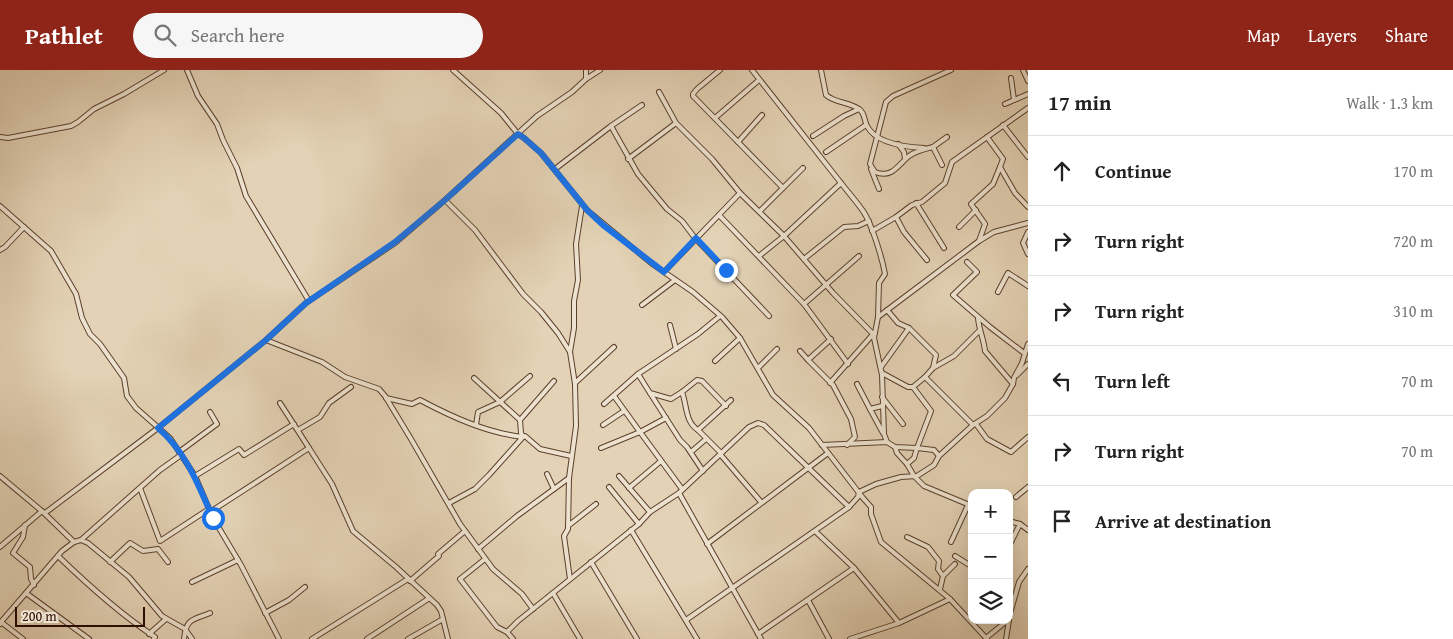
<!DOCTYPE html>
<meta charset="utf-8">
<style>
:root{--surface:#fff;--page:#f6f6f6;--text:#222;--muted:#767676;--line:#e0e0e0;--accent:#8f2418}
body{margin:0;font-family:"Gentium Book Plus",serif;background:var(--page);color:var(--text)}
.controls{position:absolute;right:15px;bottom:15px;display:grid;overflow:hidden;border-radius:10px;box-shadow:0 5px 20px #0002}
.controls button{width:45px;height:45px;display:grid;place-items:center;padding:0;border:0;border-bottom:1px solid var(--line);background:var(--surface);color:var(--text);font:25px sans-serif}
.scale{position:absolute;left:15px;bottom:12px;width:130px;box-sizing:border-box;padding-left:5px;border:2px solid #2e0f00;border-top:0;font-size:14px;line-height:18px;white-space:nowrap;color:#2e0f00;-webkit-text-stroke:4px #ede2cf;paint-order:stroke}
.stop{position:absolute;width:15px;height:15px;margin:-11px;border:4px solid #1a73e8;border-radius:50%;background:#fff}
.stop.end{background:#1a73e8;border-color:#fff;box-shadow:0 1px 5px #0008}
.list{margin:0;padding:0;list-style:none}
h2{display:flex;justify-content:space-between;align-items:center;height:65px;margin:0;padding:0 20px;font-size:21px}
h2 small{font-size:16px;font-weight:400;color:var(--muted)}
.list li{display:grid;grid-template-columns:32px 1fr auto;gap:15px;align-items:center;box-sizing:border-box;height:70px;padding:0 20px;border-top:1px solid var(--line)}
.list b{display:block;font-size:19px;white-space:nowrap}
.list em{font-size:16px;font-style:normal;color:var(--muted)}
.icon{flex:none;width:28px;height:28px;fill:none;stroke:currentColor;stroke-width:2;stroke-linecap:round;stroke-linejoin:round}
.map{position:relative;flex:none;width:1028px;height:569px;overflow:hidden}
header{display:flex;align-items:center;gap:30px;box-sizing:border-box;height:70px;padding:0 25px;background:var(--accent);color:#fff}
header strong{font-size:24px}
nav{display:flex;gap:28px;margin-inline-start:auto;font-size:18px}
.search{width:350px;height:45px;background:var(--page);display:flex;align-items:center;gap:12px;box-sizing:border-box;padding:0 18px;border-radius:28px;color:var(--muted);font-size:19px}
main{display:flex}
aside{flex:1;background:var(--surface)}
.map>svg:first-child{display:block}
.lines{fill:none;stroke-linecap:round;stroke-linejoin:round}
.street-casing{stroke:#5b402d;stroke-width:6}
.street{stroke:#ede2cf;stroke-width:4}
.route{stroke:#1a73e8;stroke-width:6}
</style>
<header>
<strong>Pathlet</strong>
<div class="search"><svg class="icon" aria-label="search" viewBox="0 0 24 24"><circle cx="10" cy="10" r="6"/><path d="M15 15l6 6"/></svg>Search here</div>
<nav><a>Map</a><a>Layers</a><a>Share</a></nav>
</header>
<main>
<div class="map">
<svg width="1028" height="569" viewBox="0 0 1028 569">
<rect width="100%" height="100%" fill="#e3d2b5"/>
<filter id="stains"><feTurbulence type="fractalNoise" baseFrequency=".004" numOctaves="4"/><feColorMatrix values="0 0 0 0 .2 0 0 0 0 .09 0 0 0 0 .02 0 0 0 .5 -.17"/></filter>
<radialGradient id="worn" r=".72"><stop offset=".6" stop-color="#630" stop-opacity="0"/><stop offset="1" stop-color="#630" stop-opacity=".3"/></radialGradient>
<g class="lines">
<g class="street-casing">
<g id="street">
<polyline points="187,0 198,26 217,54 223,70 237,98 246,126 309,231"/>
<polyline points="453,0 501,43 518,64 524,68 541,83 587,140 651,193 693,222 722,247 740,268 773,325 809,358 863,428 871,437 871,444 881,472 950,529 987,569"/>
<polyline points="586,0 586,9"/>
<polyline points="720,0 697,19 693,24 693,26 783,118"/>
<polyline points="752,0 841,113"/>
<path d="M821,0L826,25C835,33 849,32 859,39C865,43 864,50 867,56C876,74 906,77 924,78"/>
<polyline points="1023,0 1028,11"/>
<polyline points="1011,8 1014,30"/>
<polyline points="659,22 676,53 712,89 740,123"/>
<polyline points="1005,34 1028,24"/>
<polyline points="715,48 759,10"/>
<polyline points="1003,55 1028,87"/>
<polyline points="611,56 638,104 667,139 682,151 695,168 769,246"/>
<polyline points="813,66 844,46 859,39"/>
<polyline points="0,67 8,68 71,56 78,52 94,39 124,24 164,0"/>
<polyline points="987,67 1003,89 1000,97 1015,123 1028,137"/>
<polyline points="738,72 762,45"/>
<polyline points="898,74 904,82 905,89"/>
<polyline points="933,77 947,67"/>
<polyline points="826,82 866,55"/>
<polyline points="628,89 676,53"/>
<path d="M942,95L933,77C924,79 916,81 909,86C898,95 892,109 875,102L870,94L886,32L893,26L951,0"/>
<polyline points="555,99 611,56 642,35"/>
<polyline points="871,99 879,119"/>
<polyline points="445,130 475,160 523,224 541,242 558,263 570,282"/>
<polyline points="916,133 944,178"/>
<polyline points="0,136 51,181 76,224 82,248 90,264 100,274 124,308 127,326 136,338 170,368 195,406 213,448 241,495 279,569"/>
<polyline points="760,141 803,98"/>
<polyline points="719,145 804,234"/>
<polyline points="896,147 904,162 927,190"/>
<polyline points="959,157 976,140"/>
<polyline points="872,161 896,147 912,135 922,132 945,113 952,92 1028,38"/>
<polyline points="1028,162 1023,173 1028,184"/>
<polyline points="979,171 994,162 1028,153"/>
<polyline points="0,180 5,177 24,157"/>
<polyline points="759,186 784,166 833,223 873,264"/>
<polyline points="804,189 844,157 858,156 869,151"/>
<polyline points="967,192 977,202 953,225 990,257 1024,283"/>
<path d="M664,202L740,123L784,166L841,113C848,122 856,131 863,141C872,154 882,188 885,204L879,213L878,247L874,268L882,305L884,364L887,372"/>
<polyline points="998,222 1008,203 1028,216"/>
<polyline points="642,235 675,210"/>
<polyline points="887,240 898,253 909,258 936,285 933,298 925,307"/>
<polyline points="878,247 979,171 985,154 971,134 993,114 1000,97"/>
<path d="M978,248C979,260 984,270 985,281L1013,314"/>
<polyline points="670,255 676,279"/>
<polyline points="831,269 808,290 833,315 851,349 855,367 847,375"/>
<polyline points="266,270 322,292 345,307 379,319 385,326 411,369 460,454 493,499 522,524 533,539"/>
<polyline points="800,281 808,290"/>
<polyline points="715,291 740,268"/>
<polyline points="848,294 804,234 859,186"/>
<polyline points="881,297 909,258"/>
<polyline points="758,298 777,279"/>
<polyline points="933,298 954,286 979,261"/>
<polyline points="882,303 908,317 913,317"/>
<polyline points="638,304 650,323 671,329 682,322"/>
<polyline points="1017,305 1028,294"/>
<polyline points="474,308 520,350"/>
<polyline points="554,311 520,350 521,363 523,367 525,366 540,379 571,386"/>
<polyline points="575,313 614,277"/>
<polyline points="830,313 875,262"/>
<polyline points="857,314 870,339"/>
<polyline points="650,323 680,370 687,377 703,401"/>
<polyline points="882,327 903,354"/>
<path d="M386,328L412,334L420,330C452,347 487,363 523,367L489,405L475,419L449,433"/>
<polyline points="280,333 309,378"/>
<polyline points="604,334 638,304 698,264 720,246"/>
<polyline points="882,336 870,339 883,363"/>
<polyline points="666,348 640,362 682,419"/>
<polyline points="976,354 987,369 1011,382 1028,367"/>
<polyline points="476,355 478,342 500,332 530,306"/>
<polyline points="603,355 624,341"/>
<polyline points="298,360 320,347 329,333 351,317"/>
<path d="M698,360C685,352 687,335 682,322L697,310L702,311L726,336"/>
<polyline points="822,375 887,372 895,377 917,378 931,341 913,317 925,307 973,355"/>
<polyline points="895,377 897,383 907,394 914,406 924,416 972,436"/>
<polyline points="601,378 640,362 614,326"/>
<polyline points="179,382 217,354 210,342"/>
<polyline points="691,382 706,369"/>
<polyline points="721,383 698,360 731,330"/>
<polyline points="720,384 761,432"/>
<polyline points="907,394 914,388 917,378 934,380 939,386"/>
<polyline points="547,404 554,419"/>
<polyline points="0,406 43,442 74,472"/>
<polyline points="195,406 239,379 244,385 294,354"/>
<polyline points="619,406 650,442"/>
<polyline points="609,417 639,454"/>
<polyline points="140,418 160,471 209,439"/>
<polyline points="629,418 661,391"/>
<polyline points="679,423 761,569"/>
<polyline points="1016,427 1028,417"/>
<polyline points="210,442 309,378 332,414 353,461 396,497 437,535 441,541 448,569"/>
<polyline points="45,443 158,358 266,270 306,233 395,173 445,130 537,46 572,22 586,9 600,0"/>
<polyline points="1009,451 1020,454 1028,460"/>
<polyline points="25,455 23,467 13,483 30,497 31,509 34,515"/>
<polyline points="568,456 596,434"/>
<polyline points="631,460 697,569"/>
<polyline points="815,461 854,498 899,553"/>
<polyline points="907,467 928,477 939,491 938,499 943,506 940,519"/>
<polyline points="81,470 88,473 129,507 162,546 185,559 192,569"/>
<polyline points="951,472 968,435"/>
<polyline points="707,474 828,383"/>
<polyline points="1009,476 1020,454"/>
<polyline points="0,477 42,441"/>
<polyline points="478,479 517,446 569,408"/>
<path d="M58,486C88,515 120,544 155,567L154,569"/>
<polyline points="955,486 971,496 972,495"/>
<polyline points="485,489 460,509 497,557 507,562 518,551 639,454 650,442 679,423 749,357 758,353 764,355 849,437"/>
<polyline points="110,492 130,473 143,481 158,479 168,492"/>
<polyline points="591,492 637,569"/>
<polyline points="943,506 955,494"/>
<polyline points="570,509 564,466 568,459 569,408 576,356 575,314 570,282 574,258 574,231 578,210 576,174 582,136"/>
<polyline points="410,511 439,486 438,484 465,461"/>
<polyline points="192,512 238,490"/>
<polyline points="26,523 89,569"/>
<polyline points="553,523 580,569"/>
<polyline points="808,530 829,569"/>
<polyline points="265,543 289,530 305,517"/>
<polyline points="1009,547 1019,512 1028,499"/>
<polyline points="686,550 849,437 858,427 859,422 876,414 901,407 917,406 934,395 939,386 973,355 987,346 1005,328 1013,314 1014,308 1022,293 1028,274"/>
<polyline points="1,552 62,481 74,472 81,470 160,400 181,385"/>
<polyline points="0,554 1,552 23,569"/>
<polyline points="507,562 513,569"/>
<polyline points="149,564 166,549"/>
<polyline points="758,564 854,498"/>
<polyline points="986,568 1008,550"/>
<path d="M184,569C186,548 193,550 210,543"/>
<polyline points="312,569 408,509"/>
<polyline points="367,569 428,529"/>
<polyline points="408,569 443,549"/>
<polyline points="850,569 899,553 950,529"/>
<polyline points="1006,569 1009,550"/>
</g>
</g>
<use href="#street" class="street"/>
</g>
<g class="lines">
<path class="route" d="M213,448C198,415 187,383 158,358L266,270L306,233L395,172L445,130L518,64L524,68L541,83L587,140L603,155L664,202L696,168L726,200"/>
</g>
<rect width="100%" height="100%" filter="url(#stains)"/>
<rect width="100%" height="100%" fill="url(#worn)"/>
</svg>
<div class="controls">
<button>+</button>
<button>−</button>
<button><svg class="icon" aria-label="layers" viewBox="0 0 24 24"><path d="M12 4l9 5-9 5-9-5zM3 14l9 5 9-5"/></svg></button>
</div>
<div class="scale">200 m</div>
<div class="stop" style="left:213px;top:448px"></div>
<div class="stop end" style="left:726px;top:200px"></div>
</div>
<aside>
<h2>17 min<small>Walk · 1.3 km</small></h2>
<ul class="list">
<li><svg class="icon" aria-label="ahead" viewBox="0 0 24 24"><path d="M12 20V5M6 11l6-6 6 6"/></svg><div><b>Continue</b></div><em>170 m</em></li>
<li><svg class="icon" aria-label="right" viewBox="0 0 24 24"><path d="M7 20v-9h11M14 6l5 5-5 5"/></svg><div><b>Turn right</b></div><em>720 m</em></li>
<li><svg class="icon" aria-label="right" viewBox="0 0 24 24"><path d="M7 20v-9h11M14 6l5 5-5 5"/></svg><div><b>Turn right</b></div><em>310 m</em></li>
<li><svg class="icon" aria-label="left" viewBox="0 0 24 24"><path d="M17 20v-9H6M10 6l-5 5 5 5"/></svg><div><b>Turn left</b></div><em>70 m</em></li>
<li><svg class="icon" aria-label="right" viewBox="0 0 24 24"><path d="M7 20v-9h11M14 6l5 5-5 5"/></svg><div><b>Turn right</b></div><em>70 m</em></li>
<li><svg class="icon" aria-label="arrive" viewBox="0 0 24 24"><path d="M6 21V4h12l-3 4 3 4H6"/></svg><div><b>Arrive at destination</b></div></li>
</ul>
</aside>
</main>
